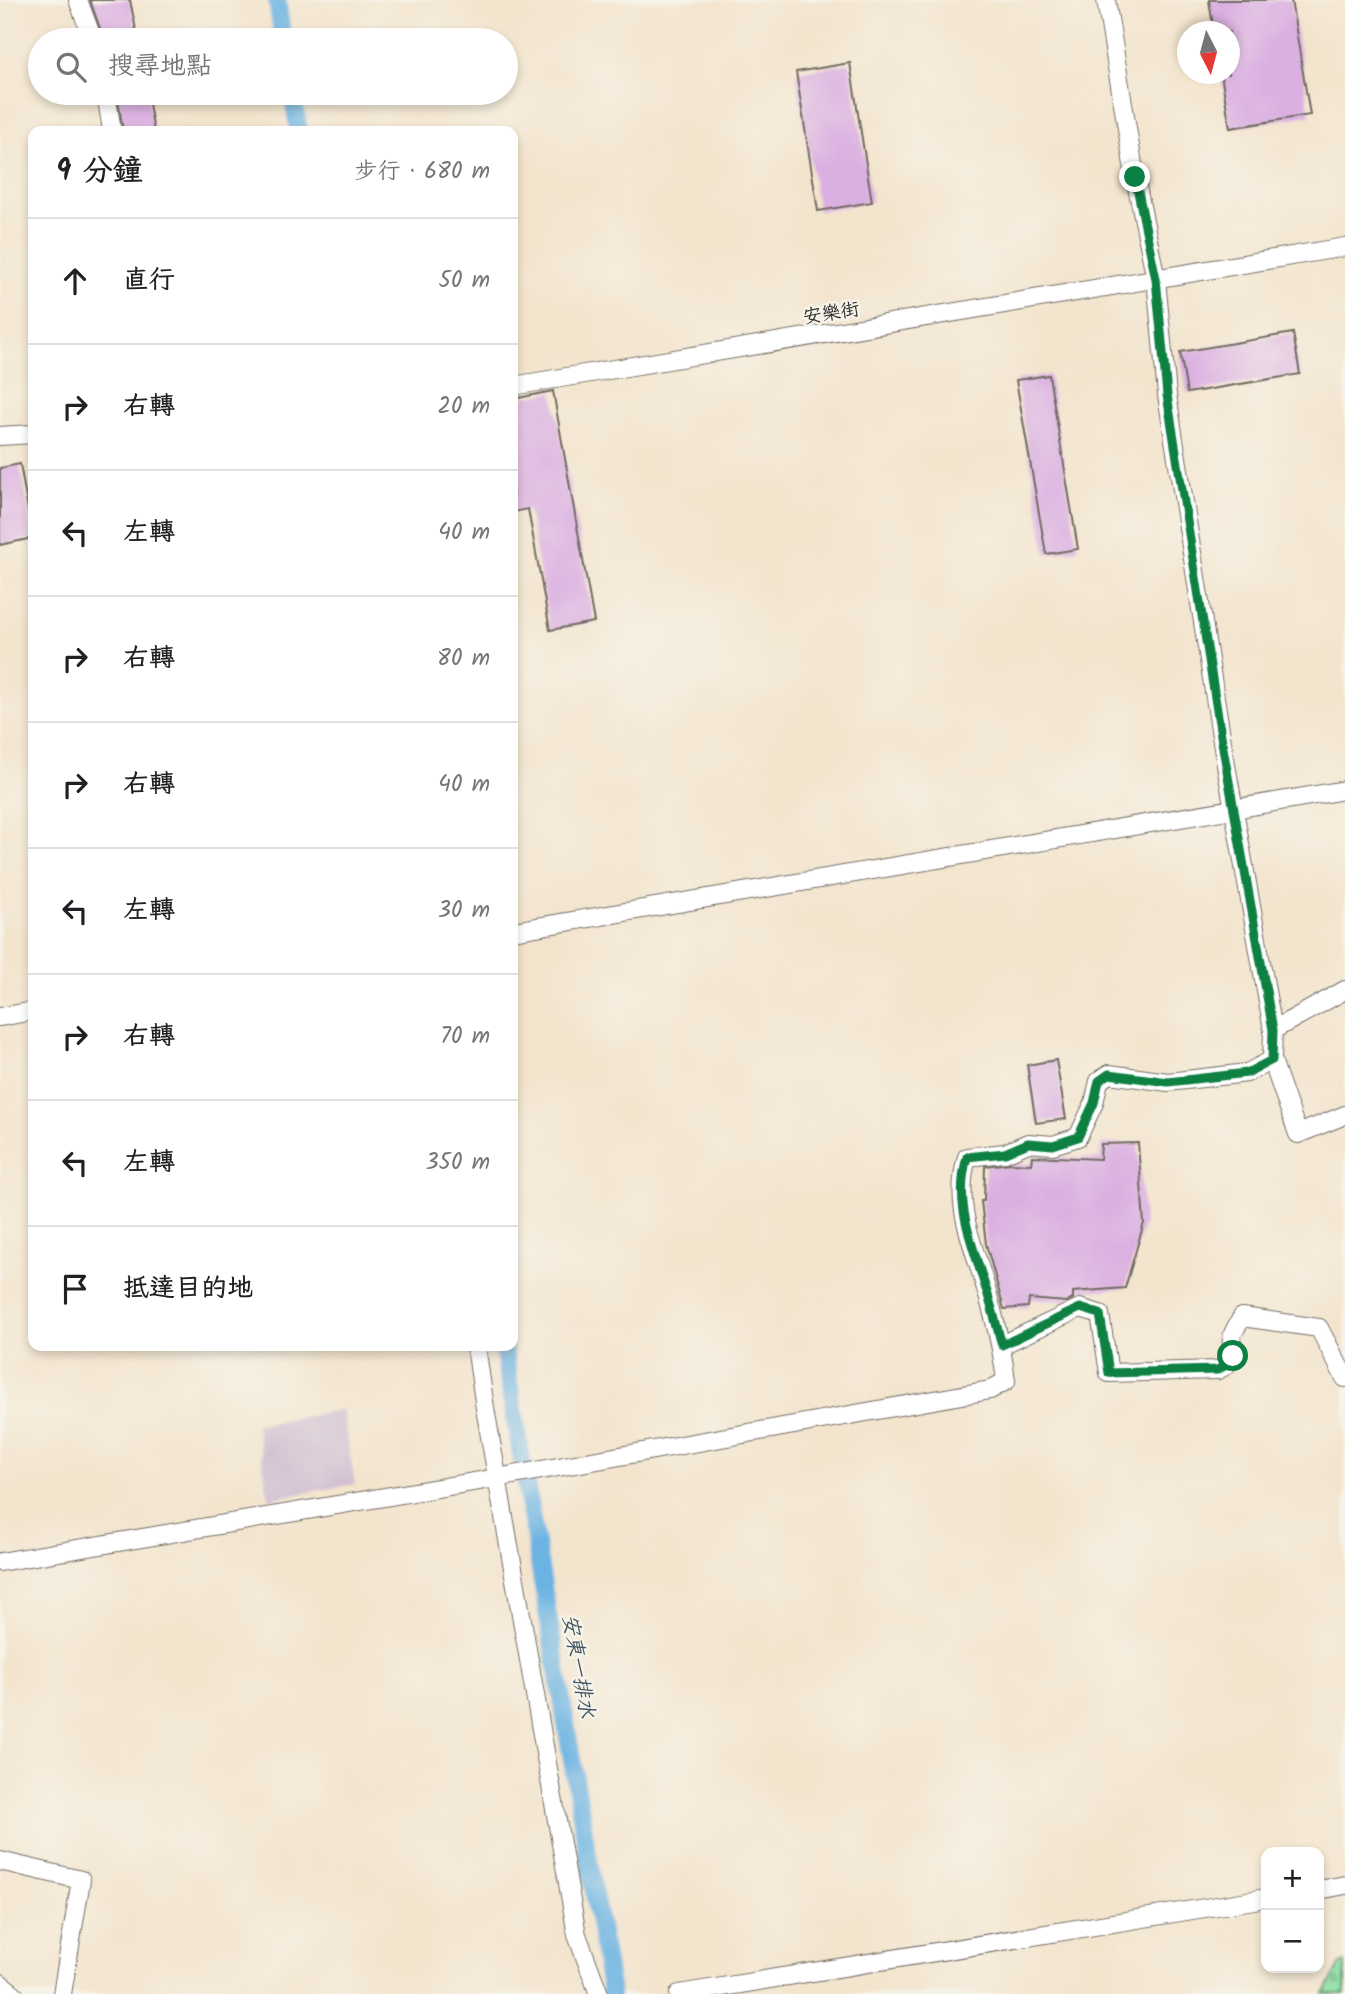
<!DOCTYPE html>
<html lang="zh-TW">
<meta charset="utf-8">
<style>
:root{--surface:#fff;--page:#f6f6f6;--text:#202124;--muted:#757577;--line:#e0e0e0}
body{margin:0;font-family:Kalam,"LXGW WenKai TC",sans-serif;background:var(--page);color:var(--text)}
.controls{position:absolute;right:21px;bottom:21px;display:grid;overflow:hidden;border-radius:14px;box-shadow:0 4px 10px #0003}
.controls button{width:63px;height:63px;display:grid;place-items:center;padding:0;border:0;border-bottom:2px solid var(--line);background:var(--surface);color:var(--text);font:35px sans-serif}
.compass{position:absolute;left:1177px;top:21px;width:63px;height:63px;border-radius:50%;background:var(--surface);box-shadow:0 4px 10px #0003;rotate:174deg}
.stop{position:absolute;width:21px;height:21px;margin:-16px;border:5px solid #0b8043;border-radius:50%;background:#fff}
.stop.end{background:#0b8043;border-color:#fff;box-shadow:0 2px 7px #0008}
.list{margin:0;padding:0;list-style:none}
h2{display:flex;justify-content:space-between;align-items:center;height:91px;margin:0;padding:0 28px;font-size:30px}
h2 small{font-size:23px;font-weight:400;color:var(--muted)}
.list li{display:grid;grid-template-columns:46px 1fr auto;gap:21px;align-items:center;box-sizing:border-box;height:126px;padding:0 28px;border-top:2px solid var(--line)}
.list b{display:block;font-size:26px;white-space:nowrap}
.list em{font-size:23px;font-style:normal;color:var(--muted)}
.icon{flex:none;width:38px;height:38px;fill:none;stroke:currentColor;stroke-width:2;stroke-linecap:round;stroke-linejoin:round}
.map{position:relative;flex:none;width:1345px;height:1994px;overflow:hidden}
.search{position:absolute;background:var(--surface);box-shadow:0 4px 10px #0003;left:28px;top:28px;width:490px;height:77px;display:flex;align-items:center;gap:18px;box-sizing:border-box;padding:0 24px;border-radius:38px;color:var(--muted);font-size:26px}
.panel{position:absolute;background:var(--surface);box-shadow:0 4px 10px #0003;left:28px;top:126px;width:490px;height:1225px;border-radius:14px}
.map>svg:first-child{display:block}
.industrial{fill:#cfbed0}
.cemetery{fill:url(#cemetery-stones);stroke:#598567;stroke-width:2}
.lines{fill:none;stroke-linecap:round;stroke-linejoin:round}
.canal{stroke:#6bb3e2;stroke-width:18}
.building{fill:#daafe1}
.minor-casing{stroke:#716c64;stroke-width:20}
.minor{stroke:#fff;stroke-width:18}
.route{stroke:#0b8043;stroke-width:9}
.labels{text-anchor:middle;stroke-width:5;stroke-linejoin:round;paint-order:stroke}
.street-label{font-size:19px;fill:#2b2b2b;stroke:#f7f3e8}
.water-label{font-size:21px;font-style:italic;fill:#3e5462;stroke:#f7f3e8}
</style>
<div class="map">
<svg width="1345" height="1994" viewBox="0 0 1345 1994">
<defs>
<pattern id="cemetery-stones" width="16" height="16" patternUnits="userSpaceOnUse" patternTransform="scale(1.75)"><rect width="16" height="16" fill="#87dfa3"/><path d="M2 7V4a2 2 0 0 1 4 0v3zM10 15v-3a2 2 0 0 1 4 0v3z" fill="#75c08c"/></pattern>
</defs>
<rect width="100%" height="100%" fill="#f7f3e8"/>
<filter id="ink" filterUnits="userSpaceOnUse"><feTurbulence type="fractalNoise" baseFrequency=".0143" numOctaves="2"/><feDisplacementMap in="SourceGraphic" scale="14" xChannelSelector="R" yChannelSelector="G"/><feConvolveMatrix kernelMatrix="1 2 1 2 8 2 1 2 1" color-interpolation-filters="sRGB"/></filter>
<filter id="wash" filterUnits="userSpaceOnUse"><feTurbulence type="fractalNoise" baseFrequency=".00686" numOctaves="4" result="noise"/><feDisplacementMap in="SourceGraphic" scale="28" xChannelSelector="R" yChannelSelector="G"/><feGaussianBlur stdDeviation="1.57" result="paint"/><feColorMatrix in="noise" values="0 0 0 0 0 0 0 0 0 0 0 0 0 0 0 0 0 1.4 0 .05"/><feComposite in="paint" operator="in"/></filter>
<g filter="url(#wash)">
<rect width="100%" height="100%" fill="#f3e4cd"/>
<polygon class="industrial" points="342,1410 355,1484 269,1499 256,1425"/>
<polygon class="cemetery" points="1345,1962 1345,1994 1324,1994 1341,1964"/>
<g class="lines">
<g class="canal">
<polyline points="277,0 283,40"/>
<polyline points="292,93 299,131"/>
<polyline points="503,1346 611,1994"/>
</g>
</g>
<g id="blocks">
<g class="building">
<polygon points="90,0 130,0 138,40 104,40"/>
<polygon points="1209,0 1291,0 1310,115 1230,128 1221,74 1229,74 1229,32 1214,32"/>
<polygon points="850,63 872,202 818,211 796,72"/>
<polygon points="117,93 147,93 154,131 123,131"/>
<polygon points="1293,333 1300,374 1187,393 1180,352"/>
<polygon points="1049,375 1078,549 1046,554 1016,380"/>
<polygon points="553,391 594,622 550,630 528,509 513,512 513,445 517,445 513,422 513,399"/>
<polygon points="20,464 33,538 0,545 0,468"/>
<polygon points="1056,1060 1066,1119 1036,1123 1027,1065"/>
<polygon points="1138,1143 1144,1223 1125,1288 1073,1292 1073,1299 1067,1302 1029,1299 1028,1307 1004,1309 986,1244 981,1201 984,1201 985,1166 1011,1163 1031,1164 1032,1156 1100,1159 1101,1144"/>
</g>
</g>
</g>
<g filter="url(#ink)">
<use href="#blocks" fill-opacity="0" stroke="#716c64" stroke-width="2"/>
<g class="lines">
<g class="minor-casing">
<g id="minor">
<polyline points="78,0 93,40"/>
<polyline points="1106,0 1135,177 1156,279 1167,395 1223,748 1273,1030"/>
<polyline points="106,93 112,131"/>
<polyline points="513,386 1345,247"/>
<polyline points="0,436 33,434"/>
<polyline points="513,931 1345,790"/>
<polyline points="0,1017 33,1011"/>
<polyline points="1272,1060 1298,1134 1345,1115"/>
<path d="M1002,1345L1080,1308L1100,1314L1109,1373L1218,1370C1238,1360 1230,1356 1232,1337C1233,1331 1239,1323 1242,1317L1319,1328L1345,1378"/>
<polyline points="476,1346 485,1408 577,1935 599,1994"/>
<path d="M0,1562L497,1478L990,1390L1006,1381C1002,1347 994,1315 984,1282C971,1238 954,1204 967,1157L1005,1153L1028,1143L1053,1145L1078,1137L1094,1103L1099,1081L1109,1074L1168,1082L1247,1073L1272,1060L1273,1030L1345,990"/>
<polyline points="0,1861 81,1880 62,1994"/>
<polyline points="1319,1890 1345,1885"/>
<polyline points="0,1983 14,1994"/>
<polyline points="679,1994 1266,1898"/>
</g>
</g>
<use href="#minor" class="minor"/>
</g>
</g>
<g class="lines" filter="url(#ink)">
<path class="route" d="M1135,177L1156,279L1167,395L1223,748L1273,1030L1272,1060L1247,1073L1168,1082L1109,1074L1099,1081L1094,1103L1078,1137L1053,1145L1028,1143L1005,1153L967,1157C954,1204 971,1239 984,1283C991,1303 996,1324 1002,1345L1080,1308L1100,1314L1109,1373L1217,1370L1228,1364L1233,1356"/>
</g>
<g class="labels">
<g class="street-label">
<text transform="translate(831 312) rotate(-9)" y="7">安樂街</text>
</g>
<g class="water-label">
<text transform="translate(579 1666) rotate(80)" y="7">安東一排水</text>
</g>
</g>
</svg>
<div class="controls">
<button>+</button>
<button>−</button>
</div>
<svg class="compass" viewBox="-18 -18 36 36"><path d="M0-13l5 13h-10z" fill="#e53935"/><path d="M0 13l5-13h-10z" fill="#757577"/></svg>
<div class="stop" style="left:1233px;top:1356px"></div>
<div class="stop end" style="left:1135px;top:177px"></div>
<div class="search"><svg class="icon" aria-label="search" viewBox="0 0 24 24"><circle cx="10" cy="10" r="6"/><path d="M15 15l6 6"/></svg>搜尋地點</div>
<section class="panel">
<h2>9 分鐘<small>步行 · 680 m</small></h2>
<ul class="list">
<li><svg class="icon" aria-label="ahead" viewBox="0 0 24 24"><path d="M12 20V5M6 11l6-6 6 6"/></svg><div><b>直行</b></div><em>50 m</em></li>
<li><svg class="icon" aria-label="right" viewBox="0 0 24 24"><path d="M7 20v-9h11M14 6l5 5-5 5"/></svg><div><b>右轉</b></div><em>20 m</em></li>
<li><svg class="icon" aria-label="left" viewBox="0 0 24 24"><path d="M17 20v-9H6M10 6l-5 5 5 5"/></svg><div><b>左轉</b></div><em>40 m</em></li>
<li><svg class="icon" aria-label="right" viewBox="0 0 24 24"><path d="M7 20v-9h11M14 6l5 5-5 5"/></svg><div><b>右轉</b></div><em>80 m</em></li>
<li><svg class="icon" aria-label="right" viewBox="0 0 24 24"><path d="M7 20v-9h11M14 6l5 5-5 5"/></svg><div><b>右轉</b></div><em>40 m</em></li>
<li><svg class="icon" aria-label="left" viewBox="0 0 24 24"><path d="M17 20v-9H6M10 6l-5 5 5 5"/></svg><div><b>左轉</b></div><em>30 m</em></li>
<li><svg class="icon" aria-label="right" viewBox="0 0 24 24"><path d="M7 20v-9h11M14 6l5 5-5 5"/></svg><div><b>右轉</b></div><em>70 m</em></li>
<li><svg class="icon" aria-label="left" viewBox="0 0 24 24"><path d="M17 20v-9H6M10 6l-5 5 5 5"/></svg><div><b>左轉</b></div><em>350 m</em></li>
<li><svg class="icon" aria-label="arrive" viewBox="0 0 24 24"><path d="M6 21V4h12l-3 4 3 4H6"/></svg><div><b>抵達目的地</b></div></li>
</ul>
</section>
</div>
